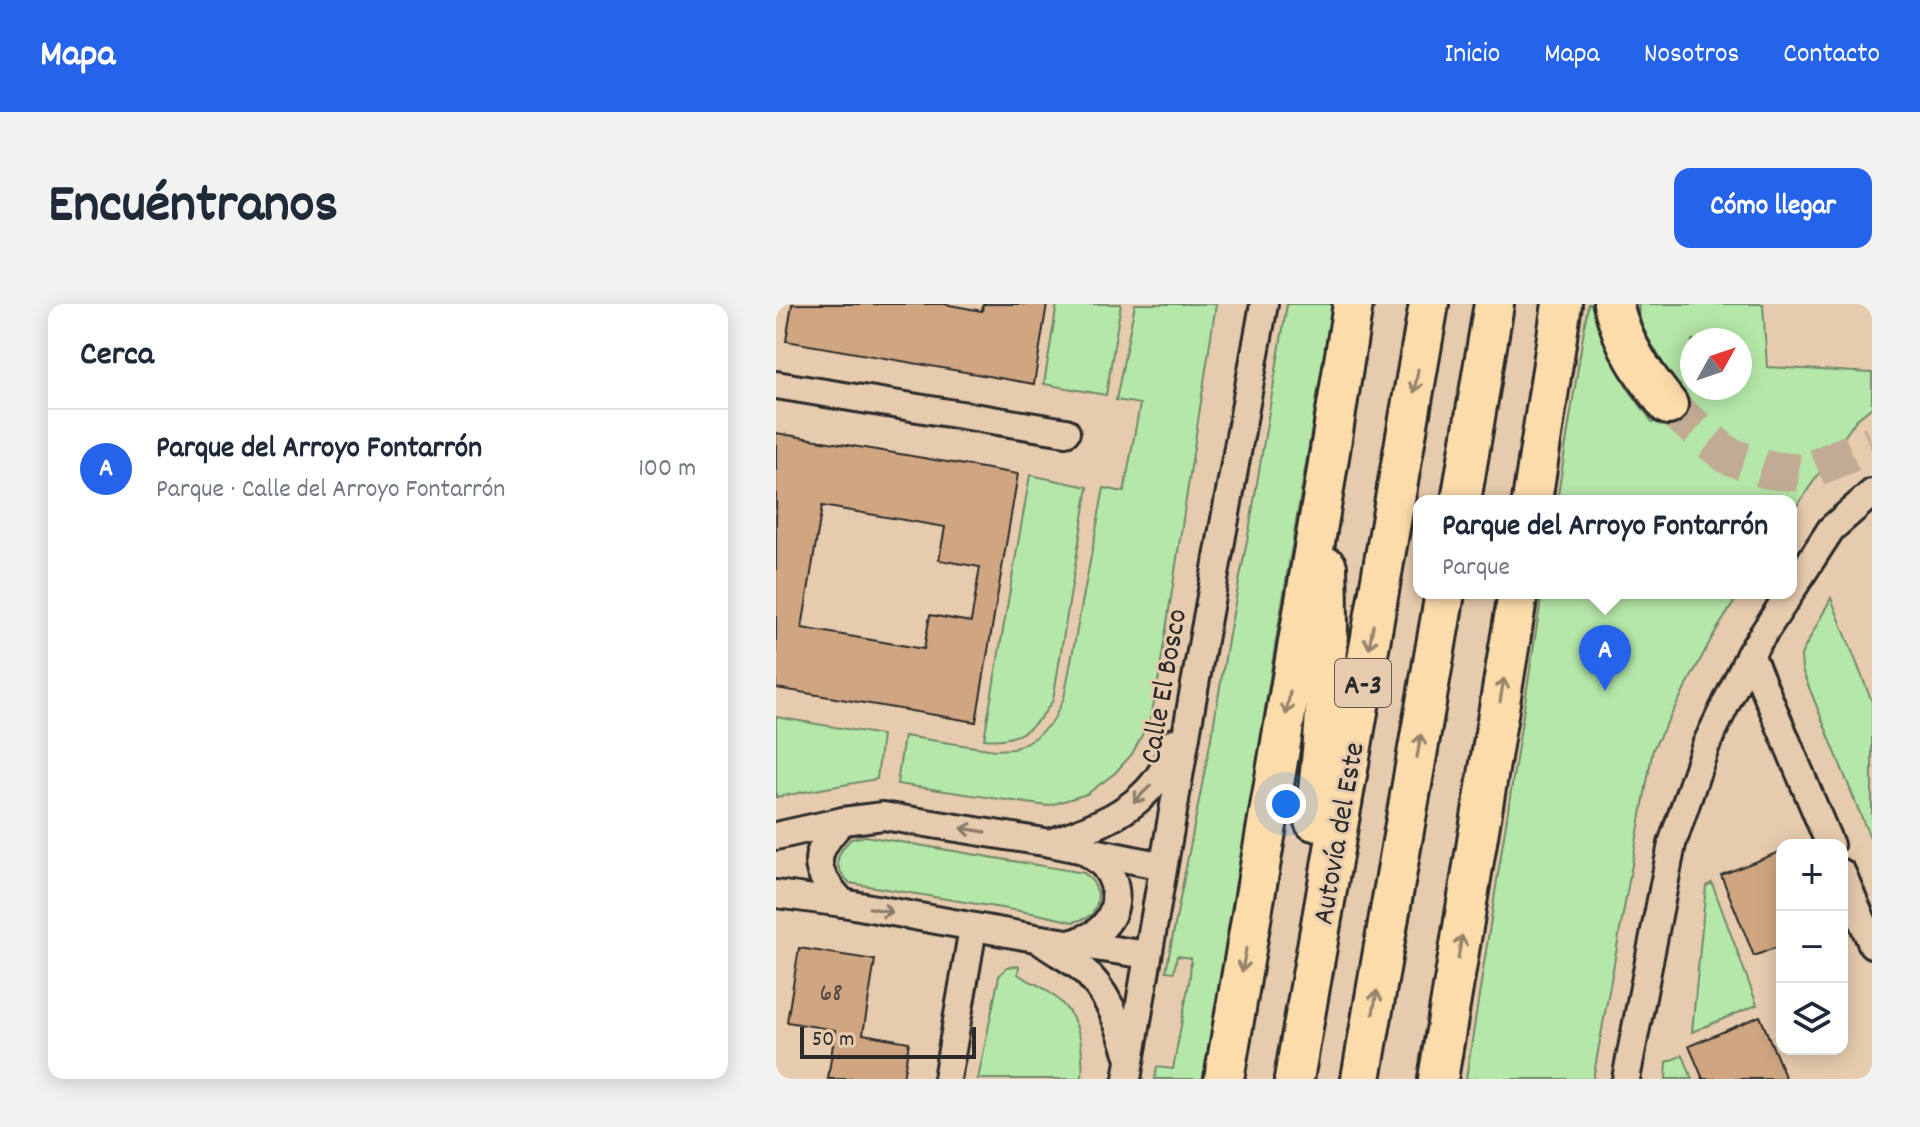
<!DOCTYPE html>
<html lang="es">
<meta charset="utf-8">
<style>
:root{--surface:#fff;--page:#f2f2f3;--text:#1f2937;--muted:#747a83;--line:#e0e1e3;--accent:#2563eb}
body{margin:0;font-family:Dekko,sans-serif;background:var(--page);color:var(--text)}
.controls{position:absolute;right:24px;bottom:24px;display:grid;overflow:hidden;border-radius:16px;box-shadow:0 4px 20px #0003}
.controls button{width:72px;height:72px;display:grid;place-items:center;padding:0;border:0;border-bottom:2px solid var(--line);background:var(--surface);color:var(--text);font:40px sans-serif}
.compass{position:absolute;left:904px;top:24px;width:72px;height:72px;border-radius:50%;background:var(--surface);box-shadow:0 4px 20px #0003;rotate:50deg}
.scale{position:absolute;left:24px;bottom:20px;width:176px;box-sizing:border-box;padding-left:8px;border:4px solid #2b2b2b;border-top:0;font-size:22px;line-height:28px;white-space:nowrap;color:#2b2b2b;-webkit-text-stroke:6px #e7cbae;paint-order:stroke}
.you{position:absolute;left:510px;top:500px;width:28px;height:28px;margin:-20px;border:6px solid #fff;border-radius:50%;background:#1a73e8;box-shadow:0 0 0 12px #1a73e833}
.badge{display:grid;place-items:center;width:52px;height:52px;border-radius:50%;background:var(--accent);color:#fff;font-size:26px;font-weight:700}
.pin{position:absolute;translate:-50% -66px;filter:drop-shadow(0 2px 4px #0008)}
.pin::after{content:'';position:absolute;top:42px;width:28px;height:24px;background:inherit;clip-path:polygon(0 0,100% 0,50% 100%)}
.popup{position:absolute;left:637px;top:191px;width:384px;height:104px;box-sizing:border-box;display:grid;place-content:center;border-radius:16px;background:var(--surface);filter:drop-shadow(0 2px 6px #0005);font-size:26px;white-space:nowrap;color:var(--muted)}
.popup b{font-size:30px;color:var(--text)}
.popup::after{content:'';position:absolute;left:50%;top:100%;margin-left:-16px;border:16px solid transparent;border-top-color:var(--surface)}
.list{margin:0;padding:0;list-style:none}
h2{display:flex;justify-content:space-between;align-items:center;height:104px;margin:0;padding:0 32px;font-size:34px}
h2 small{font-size:26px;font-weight:400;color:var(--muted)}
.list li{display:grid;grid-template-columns:52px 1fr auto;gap:24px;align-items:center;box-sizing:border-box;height:120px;padding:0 32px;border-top:2px solid var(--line)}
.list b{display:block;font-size:30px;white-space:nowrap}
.list p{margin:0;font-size:26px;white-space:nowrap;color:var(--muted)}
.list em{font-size:26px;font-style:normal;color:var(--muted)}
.icon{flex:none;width:44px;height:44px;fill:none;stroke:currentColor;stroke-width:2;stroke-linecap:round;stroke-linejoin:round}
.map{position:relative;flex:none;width:1096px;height:775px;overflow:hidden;border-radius:16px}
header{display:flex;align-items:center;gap:48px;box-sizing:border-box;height:112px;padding:0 40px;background:var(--accent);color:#fff}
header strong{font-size:38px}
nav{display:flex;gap:44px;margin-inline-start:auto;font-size:28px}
.intro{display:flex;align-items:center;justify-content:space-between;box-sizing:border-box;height:192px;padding:0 48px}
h1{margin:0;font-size:56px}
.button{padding:20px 36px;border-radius:16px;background:var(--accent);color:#fff;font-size:28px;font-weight:700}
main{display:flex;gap:48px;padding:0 48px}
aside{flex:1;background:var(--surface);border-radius:16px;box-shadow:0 4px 20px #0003}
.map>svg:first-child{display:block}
.green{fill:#b5e7a8;stroke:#70896a;stroke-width:2;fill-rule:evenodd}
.building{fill:#d0a682;stroke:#2b2b2b;stroke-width:2;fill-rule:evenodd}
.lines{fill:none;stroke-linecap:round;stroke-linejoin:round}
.highway-tunnel{stroke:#c1ab94;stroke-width:38;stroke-dasharray:38 19;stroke-linecap:butt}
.minor-casing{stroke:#2b2b2b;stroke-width:32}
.highway-casing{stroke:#2b2b2b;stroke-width:44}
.minor{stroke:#e7cbae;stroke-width:26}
.highway{stroke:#fddcac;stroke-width:38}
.oneway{stroke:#94846c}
.oneway2{stroke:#897b6c}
.labels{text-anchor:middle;stroke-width:6;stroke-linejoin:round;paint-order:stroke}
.number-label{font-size:26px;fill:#544a41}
.shield{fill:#e7cbae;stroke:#635b52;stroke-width:2}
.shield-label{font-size:28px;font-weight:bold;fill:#2b2b2b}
.street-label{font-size:30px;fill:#2b2b2b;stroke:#e7cbae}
</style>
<header>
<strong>Mapa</strong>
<nav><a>Inicio</a><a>Mapa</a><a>Nosotros</a><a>Contacto</a></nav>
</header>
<div class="intro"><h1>Encuéntranos</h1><a class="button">Cómo llegar</a></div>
<main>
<aside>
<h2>Cerca<small></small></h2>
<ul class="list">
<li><span class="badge">A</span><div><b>Parque del Arroyo Fontarrón</b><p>Parque · Calle del Arroyo Fontarrón</p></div><em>100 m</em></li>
</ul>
</aside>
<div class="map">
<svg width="1096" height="775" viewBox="0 0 1096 775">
<rect width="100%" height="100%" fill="#e7cbae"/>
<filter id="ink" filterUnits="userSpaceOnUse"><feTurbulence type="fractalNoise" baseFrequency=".0125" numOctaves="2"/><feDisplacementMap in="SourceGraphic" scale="16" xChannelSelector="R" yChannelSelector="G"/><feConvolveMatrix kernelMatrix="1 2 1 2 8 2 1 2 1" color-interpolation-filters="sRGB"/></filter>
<g filter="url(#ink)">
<g class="green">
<polygon points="281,0 345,0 330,91 268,80"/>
<polygon points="359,0 440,0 380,391 373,418 356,450 339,469 311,490 271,502 121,480 128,432 219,446 237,445 259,434 277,417 288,394 328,184 348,188 364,100 340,96"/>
<polygon points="511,0 557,0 501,330 450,651 427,775 379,775 381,763 397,765 414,673 415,654 401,652 398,668 390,667 437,424 454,325 474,221"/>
<path d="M812,0H815L830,39L851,83L877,119L905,89L865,22L862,0H987L991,63L1096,69V103L1080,116L1015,210V197H781ZM916,36H964V84H916Z"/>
<path d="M254,171L312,183L277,396C261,423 242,439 208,435Z"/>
<polygon points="766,289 964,289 938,330 877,445 817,775 690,775"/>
<polygon points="1055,294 1096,398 1096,539 1026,366 1025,351"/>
<polygon points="0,413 106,431 101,475 0,493"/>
<path d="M89,532L308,569L317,578L322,589L321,600L316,610L308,615L297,618L262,610L74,579C56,562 59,551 75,535Z"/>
<polygon points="936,579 981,701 916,728 930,582"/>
<path d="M243,662L242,670C251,677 261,679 270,686C304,709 308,737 306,775H202L223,672L231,663Z"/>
<polygon points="907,751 916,775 890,775 891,758"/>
</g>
<g class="building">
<polygon points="16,0 168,0 206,7 207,0 271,0 258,80 10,37"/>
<path d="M0,129L242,170L200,418L0,384ZM46,202L169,223L163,256L204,263L195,318L154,311L148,345L26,324Z"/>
<polygon points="1006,547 1006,641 978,652 945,571"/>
<polygon points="23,644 99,656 87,730 133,738 127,775 52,775 59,726 11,718"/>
<polygon points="984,712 1010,775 927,775 913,742"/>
</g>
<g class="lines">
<polyline class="highway-tunnel" points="892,101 951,151 992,166 1027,169 1096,140"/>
<g class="minor-casing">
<g id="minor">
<polyline points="0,81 290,128"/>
<polyline points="1015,287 1055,225 1096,189"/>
<polyline points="974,350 1054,541"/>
<polyline points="0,532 67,517 107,512 274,539 387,562"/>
<path d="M274,539C316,524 363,508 387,466C392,458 395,447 399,438"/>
<polyline points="1066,569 1096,640"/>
<polyline points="0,590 67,599 259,634 372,651"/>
<path d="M67,599C36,566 34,550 67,517"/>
<path d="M266,638C278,647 292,654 304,663C331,685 343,720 353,752"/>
<path d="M298,639C305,636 315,633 321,628C343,611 345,584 329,563C324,557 316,552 309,547"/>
<polyline points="171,775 197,624"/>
<polyline points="351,775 416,397 488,0"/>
<polyline points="850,775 896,540 930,441 974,350 1014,289"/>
</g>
</g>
<g class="highway-casing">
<g id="highway">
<path d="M837,0C848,43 865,67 892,101"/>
<polyline points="685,197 718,0"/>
<polyline points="756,197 786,0"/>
<path d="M538,517C550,433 554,348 551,263"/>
<polyline points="448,775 548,185 577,0"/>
<polyline points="518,775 653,0"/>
<polyline points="585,775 669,289"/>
<polyline points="662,775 742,289"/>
</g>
</g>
<use href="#minor" class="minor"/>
<use href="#highway" class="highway"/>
</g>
<defs><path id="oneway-shaft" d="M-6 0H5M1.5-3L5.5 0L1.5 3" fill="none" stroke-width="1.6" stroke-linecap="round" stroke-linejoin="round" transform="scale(2)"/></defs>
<g class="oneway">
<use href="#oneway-shaft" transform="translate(640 77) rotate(100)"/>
<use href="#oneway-shaft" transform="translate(595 333) rotate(100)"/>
<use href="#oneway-shaft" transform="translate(726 386) rotate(-81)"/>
<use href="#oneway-shaft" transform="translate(512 399) rotate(100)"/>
<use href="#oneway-shaft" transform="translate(643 442) rotate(-80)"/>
<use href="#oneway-shaft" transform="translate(684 643) rotate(-81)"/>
<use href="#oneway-shaft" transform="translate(468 656) rotate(100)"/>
<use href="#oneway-shaft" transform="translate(599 698) rotate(-80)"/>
</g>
<g class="oneway2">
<use href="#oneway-shaft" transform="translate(366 490) rotate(135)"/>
<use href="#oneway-shaft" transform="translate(197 526) rotate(-171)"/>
<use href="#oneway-shaft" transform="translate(105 606) rotate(11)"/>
</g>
</g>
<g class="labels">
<g class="number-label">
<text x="55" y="696">68</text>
</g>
<rect class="shield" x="559" y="355" width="56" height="48" rx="6"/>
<g class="shield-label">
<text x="587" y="389">A-3</text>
</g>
<g class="street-label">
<text transform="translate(386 382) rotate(-80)" y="10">Calle El Bosco</text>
<text transform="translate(561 529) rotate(-80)" y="10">Autovía del Este</text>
</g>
</g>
</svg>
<div class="controls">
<button>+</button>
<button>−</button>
<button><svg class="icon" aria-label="layers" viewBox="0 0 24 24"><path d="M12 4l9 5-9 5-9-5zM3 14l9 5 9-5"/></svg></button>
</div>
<svg class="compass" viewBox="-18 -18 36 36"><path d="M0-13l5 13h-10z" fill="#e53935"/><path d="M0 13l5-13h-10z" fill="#747a83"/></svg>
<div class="scale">50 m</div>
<div class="you"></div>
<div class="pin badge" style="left:829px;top:387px">A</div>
<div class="popup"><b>Parque del Arroyo Fontarrón</b>Parque</div>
</div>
</main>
